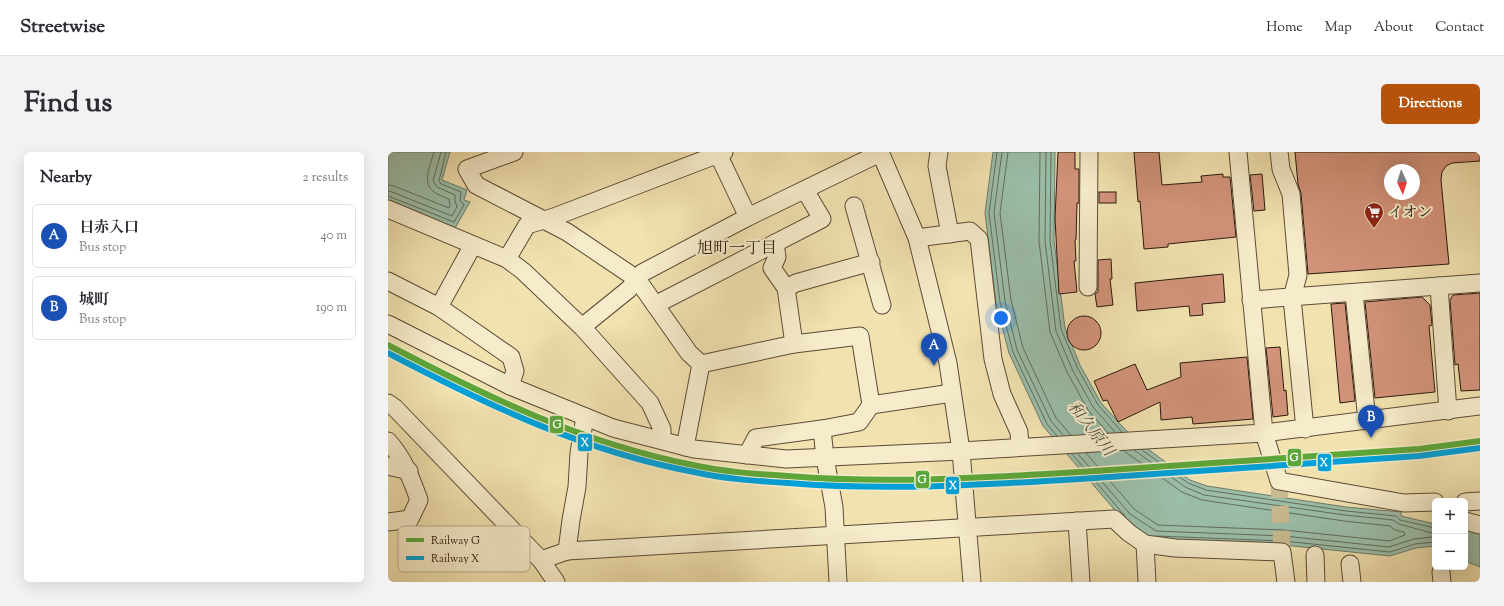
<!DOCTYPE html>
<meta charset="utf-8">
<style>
:root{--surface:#fff;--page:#f2f2f3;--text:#2b2b33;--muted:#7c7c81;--line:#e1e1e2;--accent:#b45309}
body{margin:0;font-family:"Sorts Mill Goudy","Noto Serif JP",serif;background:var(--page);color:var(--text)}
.controls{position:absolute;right:12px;bottom:12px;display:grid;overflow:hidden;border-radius:6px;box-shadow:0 4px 16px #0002}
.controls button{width:36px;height:36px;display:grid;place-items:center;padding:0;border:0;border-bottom:1px solid var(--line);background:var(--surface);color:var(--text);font:20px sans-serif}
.compass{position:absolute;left:996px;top:12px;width:36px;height:36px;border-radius:50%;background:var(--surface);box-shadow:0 4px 16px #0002;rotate:176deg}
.you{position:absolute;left:613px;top:166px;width:14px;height:14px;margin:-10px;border:3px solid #fff;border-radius:50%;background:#1a73e8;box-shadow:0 0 0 6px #1a73e833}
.badge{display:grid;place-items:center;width:26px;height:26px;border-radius:50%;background:var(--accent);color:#fff;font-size:13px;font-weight:700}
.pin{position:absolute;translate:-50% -33px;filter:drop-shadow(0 1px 2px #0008)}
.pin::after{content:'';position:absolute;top:21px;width:14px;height:12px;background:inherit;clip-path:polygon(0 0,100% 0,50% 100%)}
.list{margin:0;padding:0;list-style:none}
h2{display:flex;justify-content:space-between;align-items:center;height:52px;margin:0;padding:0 16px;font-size:17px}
h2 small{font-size:13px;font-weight:400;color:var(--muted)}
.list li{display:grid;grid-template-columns:26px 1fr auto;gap:12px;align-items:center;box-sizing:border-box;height:64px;margin:0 8px 8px;padding:0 8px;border:1px solid var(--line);border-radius:6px}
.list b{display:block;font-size:15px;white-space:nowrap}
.list p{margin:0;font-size:13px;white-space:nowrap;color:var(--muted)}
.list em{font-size:13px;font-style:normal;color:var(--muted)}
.map{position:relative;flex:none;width:1092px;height:430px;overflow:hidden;border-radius:6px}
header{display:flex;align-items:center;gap:24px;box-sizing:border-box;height:56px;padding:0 20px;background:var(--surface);border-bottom:1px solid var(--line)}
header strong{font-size:19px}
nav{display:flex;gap:22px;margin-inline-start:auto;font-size:14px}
.intro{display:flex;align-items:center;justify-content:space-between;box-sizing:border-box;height:96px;padding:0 24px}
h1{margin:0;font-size:28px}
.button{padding:10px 18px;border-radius:6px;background:var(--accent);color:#fff;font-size:14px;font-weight:700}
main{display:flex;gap:24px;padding:0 24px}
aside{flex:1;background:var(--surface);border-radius:6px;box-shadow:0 4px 16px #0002}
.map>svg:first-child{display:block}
.water{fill:#9bbea9;stroke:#6e7c6b}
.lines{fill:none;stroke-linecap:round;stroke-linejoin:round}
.shore{stroke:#626c5c;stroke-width:1}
.building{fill:#d2937a;stroke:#2a190e;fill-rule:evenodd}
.minor-tunnel{stroke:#c9ba8f;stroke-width:17;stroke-dasharray:17 8;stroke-linecap:butt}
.minor-casing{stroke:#5c4b36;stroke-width:19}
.minor{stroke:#f6eccb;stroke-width:17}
.rail-1-casing{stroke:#f6eccb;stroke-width:9}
.rail-2-casing{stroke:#f6eccb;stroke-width:9}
.rail-1{stroke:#5da639;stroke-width:6}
.rail-2{stroke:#02a0d8;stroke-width:6}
.labels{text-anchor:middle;stroke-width:4;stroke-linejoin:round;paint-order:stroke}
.poi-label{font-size:15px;fill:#2a190e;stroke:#f6eccb;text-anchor:start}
.neighbourhood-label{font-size:16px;fill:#2a190e;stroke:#f6eccb}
.water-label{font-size:16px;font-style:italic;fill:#525344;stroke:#f6eccb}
.key{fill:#f6eccb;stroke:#b9ad92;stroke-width:1}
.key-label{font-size:11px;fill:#2a190e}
.line-badge{stroke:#f6eccb;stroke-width:1.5}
.badge-label{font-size:11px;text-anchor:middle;font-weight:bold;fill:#fff}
</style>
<header>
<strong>Streetwise</strong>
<nav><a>Home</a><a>Map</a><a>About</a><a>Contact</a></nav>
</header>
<div class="intro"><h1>Find us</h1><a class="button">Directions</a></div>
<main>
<aside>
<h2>Nearby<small>2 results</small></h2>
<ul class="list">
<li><span class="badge" style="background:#1a4fb4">A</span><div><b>日赤入口</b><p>Bus stop</p></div><em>40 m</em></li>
<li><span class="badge" style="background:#1a4fb4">B</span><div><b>城町</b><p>Bus stop</p></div><em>190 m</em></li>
</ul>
</aside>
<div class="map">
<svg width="1092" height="430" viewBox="0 0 1092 430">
<rect width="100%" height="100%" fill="#f1e2af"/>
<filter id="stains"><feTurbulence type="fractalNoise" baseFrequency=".005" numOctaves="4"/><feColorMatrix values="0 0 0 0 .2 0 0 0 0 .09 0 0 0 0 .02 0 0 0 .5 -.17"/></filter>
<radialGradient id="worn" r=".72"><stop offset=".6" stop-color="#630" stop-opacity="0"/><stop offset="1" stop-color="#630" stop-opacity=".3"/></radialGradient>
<g class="water">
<polygon points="0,0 62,0 54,28 79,38 76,48 82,50 67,76 0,48"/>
<polygon points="605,0 667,0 666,88 677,176 692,213 713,251 745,286 802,328 819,334 958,355 1013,360 1013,364 1047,372 1047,394 1028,396 1002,404 895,393 765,388 736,369 655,274 621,201 608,151 597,61"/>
<polygon points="1077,373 1092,380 1092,415 1077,409"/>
</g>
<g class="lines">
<g class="shore">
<polyline points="609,0 601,61 612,150 625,200 659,272 669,284"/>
<polyline points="614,0 606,61 617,149 629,198 663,269 675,283"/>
<polyline points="620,0 612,61 623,148 635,196 668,266 683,283"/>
<polyline points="652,0 651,89 662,180 679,220 700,258 720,281"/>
<polyline points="658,0 657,89 668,179 684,217 705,255 727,280"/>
<polyline points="663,0 662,89 673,177 689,215 710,253 734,280"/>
<path d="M0,33L6,34L61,56L62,54L61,47C56,45 50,43 46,40C33,31 43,12 46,0"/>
<polyline points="0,39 4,40 64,64 69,55 67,49 67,43 49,35 45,29 53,0"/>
<polyline points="0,44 66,70 76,53 72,48 73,40 53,32 51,29 58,0"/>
<polyline points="754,298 800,331 818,338 958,359 1008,364 1012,368 1047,376"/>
<polyline points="698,301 746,357 770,373 896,378 1001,389 1017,383 1016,380 1007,378 1002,374 956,369 814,348 794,340 736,299"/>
<polyline points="684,302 737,364"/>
<polyline points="690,302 742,362 768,379 896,384 1001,395 1026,387 1044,385 1045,384 1044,381 1011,372 1005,368 957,363 816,343 797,335 746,298"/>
<polyline points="768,384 895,389 1002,400 1027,392 1047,390"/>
</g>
</g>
<g class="building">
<polygon points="670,0 687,0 687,17 691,17 691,51 689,51 688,88 687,88 688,109 686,109 689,140 671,142 667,66"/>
<polygon points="746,0 771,0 774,33 814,30 813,24 835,22 835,25 842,25 848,85 780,92 780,95 756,97 752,49 750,50"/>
<path d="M907,0H1092V9L1064,11L1058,14L1054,20L1053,28L1061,112L920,122L913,41L910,32ZM1002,18H1026V42H1002Z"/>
<polygon points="874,22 877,58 866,59 862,23"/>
<rect x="711" y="40" width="17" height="11"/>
<polygon points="723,107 724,127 722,127 725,153 709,155 707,142 710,140 710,108"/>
<polygon points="835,122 837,150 814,152 815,163 802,164 801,154 749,159 747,131"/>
<polygon points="1092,141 1092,238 1073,239 1070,212 1067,213 1062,148 1065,143"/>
<polygon points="1034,145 1042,153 1044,173 1041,174 1047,240 987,246 977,150"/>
<polygon points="957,151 967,249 952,251 943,152"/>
<circle cx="696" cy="181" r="17"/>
<polygon points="892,195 896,239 898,238 900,263 885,265 878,196"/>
<polygon points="859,205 865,267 805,272 804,265 773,268 772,250 730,270 719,248 715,249 706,229 747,212 759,238 793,225 792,211"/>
</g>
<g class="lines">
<polyline class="minor-tunnel" points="891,329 894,400"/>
<g class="minor-casing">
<g id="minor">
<polyline points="126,0 79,17 88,33 179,80 249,127 301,201 313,212"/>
<polyline points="329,0 360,65"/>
<polyline points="492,0 529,86 560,211 573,299 584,430"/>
<polyline points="551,0 549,14 562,82"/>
<polyline points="850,0 876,281 891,329 1016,351 1047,350"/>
<polyline points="891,0 893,17 903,42 910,123 904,146 917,277"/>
<polyline points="466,54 494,153"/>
<polyline points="0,57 119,107 135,119 194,175 262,251 274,277 274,288"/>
<polyline points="529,86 582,79 591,87 605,207 614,242 631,280 632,295"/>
<polyline points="387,91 389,105 384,116 398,136 406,192"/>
<polyline points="119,107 139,73 166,65 336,0"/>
<polyline points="0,129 51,155 123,205 127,219 122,234"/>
<polyline points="1051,134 1060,259"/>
<polyline points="700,135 701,0"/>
<polyline points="398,136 408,131 483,110"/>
<polyline points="966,141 979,269"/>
<polyline points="863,148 1092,131"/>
<polyline points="267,153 434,67 417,38"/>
<polyline points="51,155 85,93"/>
<polyline points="0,172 122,234 225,276 306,297 398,307 573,299 876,281 1092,254"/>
<polyline points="194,175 241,137 254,121 360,65 492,1"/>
<polyline points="313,212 406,192 472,184 483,253 471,270 434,277 368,286 359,303"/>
<polyline points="0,251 7,256 153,408 168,430"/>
<polyline points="483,253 564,241"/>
<polyline points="434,277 437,306 446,355 450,430"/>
<path d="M0,289C16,307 23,326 31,348L22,367L0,370"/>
<polyline points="297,295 313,212"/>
<polyline points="0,314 21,319"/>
<polyline points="1077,350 1092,349"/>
<polyline points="689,369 693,430"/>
<polyline points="1077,369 1092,373"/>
<polyline points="757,392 759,430"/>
<polyline points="179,399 726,367 741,381 757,392 787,396 894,400 898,430"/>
<polyline points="927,403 928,430"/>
<polyline points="153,408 179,399 183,368 189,335 191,301 197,265"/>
<polyline points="962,412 964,430"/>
<polyline points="1053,420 1054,430"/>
</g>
</g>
<use href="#minor" class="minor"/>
<g class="rail-1-casing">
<path id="rail-1" d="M0,193C99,245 194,291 305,313C337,320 368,322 400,324C497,332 594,326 692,320C805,312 918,305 1031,297L1092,289"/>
</g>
<g class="rail-2-casing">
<path id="rail-2" d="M0,201C99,253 195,299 306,320C337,327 368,329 400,331C498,339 595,333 692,327C805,319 918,312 1031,304L1092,296"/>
</g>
<use href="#rail-1" class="rail-1"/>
<use href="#rail-2" class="rail-2"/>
</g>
<defs>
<g id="supermarket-pin" transform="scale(1)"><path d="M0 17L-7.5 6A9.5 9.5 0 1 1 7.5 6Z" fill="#8f2418" stroke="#f6eccb"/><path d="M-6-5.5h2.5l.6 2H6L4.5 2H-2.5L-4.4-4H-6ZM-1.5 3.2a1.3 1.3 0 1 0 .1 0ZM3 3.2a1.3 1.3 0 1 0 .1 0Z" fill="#fff"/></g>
</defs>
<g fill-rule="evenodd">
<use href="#supermarket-pin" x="986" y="60"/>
</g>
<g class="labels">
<g class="poi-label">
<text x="1000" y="65">イオン</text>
</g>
<g class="neighbourhood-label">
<text x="349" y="101">旭町一丁目</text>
</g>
<g class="water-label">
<text transform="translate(704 276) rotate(52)" y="6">和久原川</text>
</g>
</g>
<rect x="10" y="374" width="132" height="46" rx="6" class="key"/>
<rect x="18" y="386" width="18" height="4" fill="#5da639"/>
<rect x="18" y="404" width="18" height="4" fill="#02a0d8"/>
<g class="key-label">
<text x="43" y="392">Railway G</text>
<text x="43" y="410">Railway X</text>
</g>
<g class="line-badge">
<rect x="161" y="263" width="15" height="19" rx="4" fill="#5da639"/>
<rect x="189" y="281" width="16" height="19" rx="4" fill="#02a0d8"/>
<rect x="899" y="296" width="15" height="19" rx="4" fill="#5da639"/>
<rect x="929" y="301" width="15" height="19" rx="4" fill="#02a0d8"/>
<rect x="527" y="318" width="15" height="19" rx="4" fill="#5da639"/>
<rect x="557" y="324" width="15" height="19" rx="4" fill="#02a0d8"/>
</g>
<g class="badge-label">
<text x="169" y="276">G</text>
<text x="197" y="294">X</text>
<text x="906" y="309">G</text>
<text x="936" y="314">X</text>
<text x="534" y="331">G</text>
<text x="565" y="337">X</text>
</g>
<rect width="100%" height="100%" filter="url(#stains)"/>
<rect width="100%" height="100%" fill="url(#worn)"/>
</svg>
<div class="controls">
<button>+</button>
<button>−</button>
</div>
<svg class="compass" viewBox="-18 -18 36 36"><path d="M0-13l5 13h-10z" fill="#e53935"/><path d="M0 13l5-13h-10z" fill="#7c7c81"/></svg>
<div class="you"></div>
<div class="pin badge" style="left:546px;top:214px;background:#1a4fb4">A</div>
<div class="pin badge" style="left:983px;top:286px;background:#1a4fb4">B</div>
</div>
</main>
